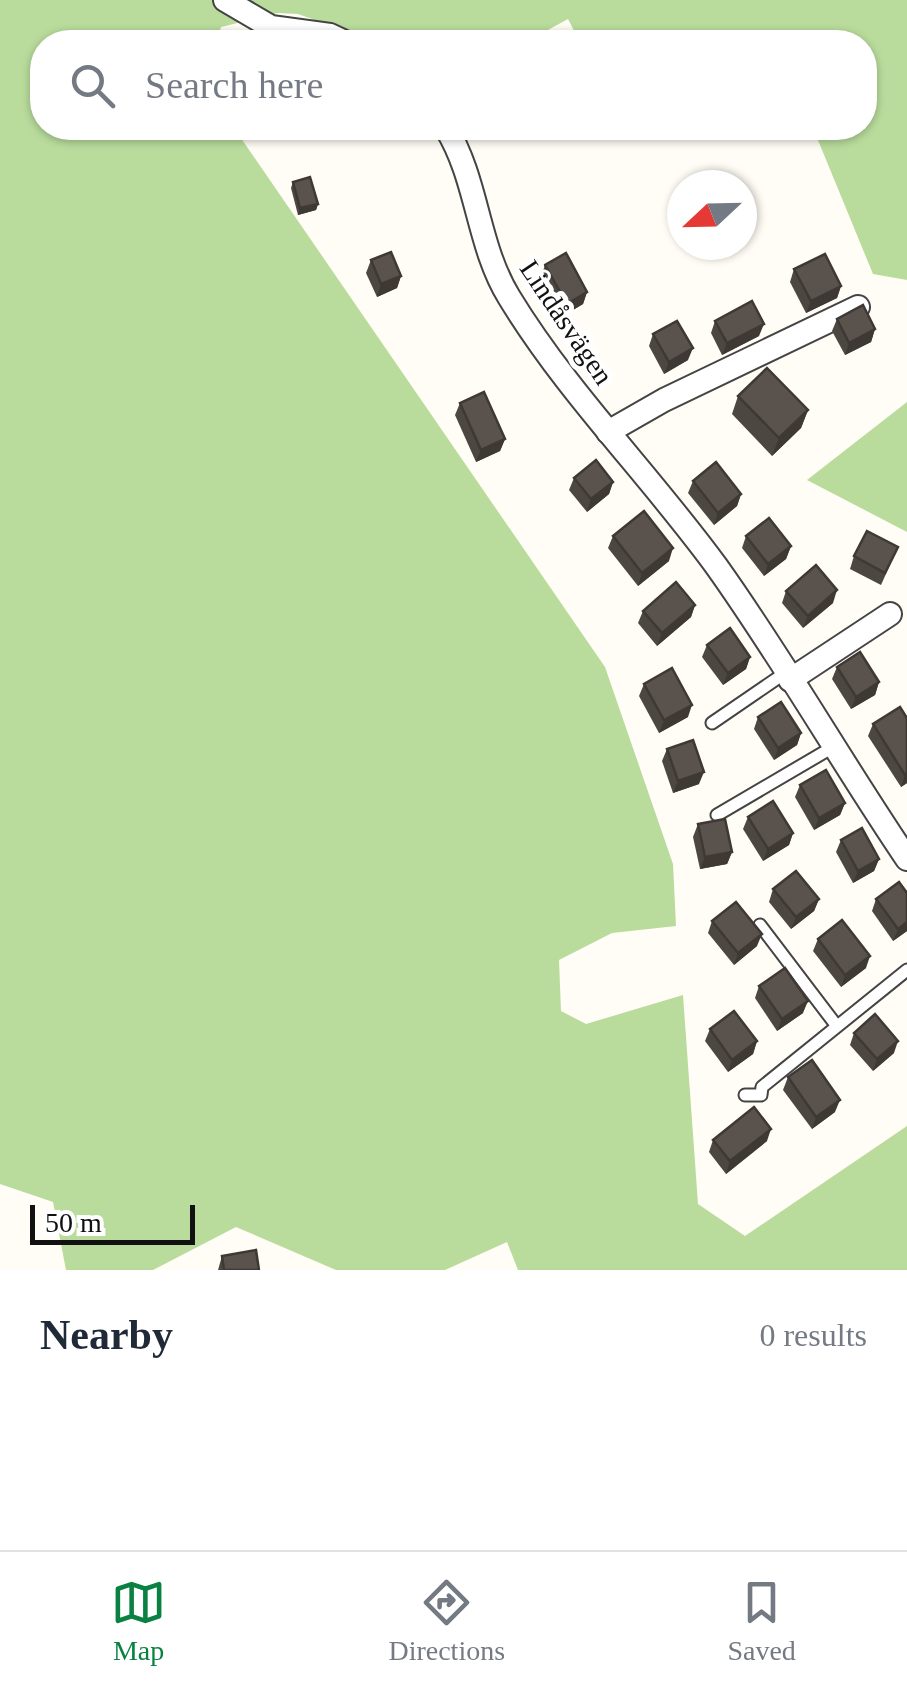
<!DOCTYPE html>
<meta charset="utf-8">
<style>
:root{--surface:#fff;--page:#f6f6f7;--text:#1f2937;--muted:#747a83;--line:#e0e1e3;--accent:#0b8043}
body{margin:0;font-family:Georgia,serif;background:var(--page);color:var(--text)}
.compass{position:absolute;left:667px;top:170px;width:90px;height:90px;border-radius:50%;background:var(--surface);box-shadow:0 2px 8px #0004;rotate:248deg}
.scale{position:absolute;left:30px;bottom:25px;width:165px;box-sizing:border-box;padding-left:10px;border:5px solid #111;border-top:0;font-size:28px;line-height:35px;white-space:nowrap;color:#111;-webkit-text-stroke:8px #fff;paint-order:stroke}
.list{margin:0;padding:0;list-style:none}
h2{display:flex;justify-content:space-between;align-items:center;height:130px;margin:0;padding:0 40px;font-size:42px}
h2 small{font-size:32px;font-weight:400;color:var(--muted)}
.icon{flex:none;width:55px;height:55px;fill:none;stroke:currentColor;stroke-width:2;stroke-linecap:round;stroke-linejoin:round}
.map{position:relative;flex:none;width:907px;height:1270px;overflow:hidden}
.search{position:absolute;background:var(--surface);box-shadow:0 2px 8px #0004;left:30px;right:30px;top:30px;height:110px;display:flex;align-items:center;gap:25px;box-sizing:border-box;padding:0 35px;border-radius:40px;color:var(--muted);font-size:38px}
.sheet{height:280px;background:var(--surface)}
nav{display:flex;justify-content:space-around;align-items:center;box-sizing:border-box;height:140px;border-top:2px solid var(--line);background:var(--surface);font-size:28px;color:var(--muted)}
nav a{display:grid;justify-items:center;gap:5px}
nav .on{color:var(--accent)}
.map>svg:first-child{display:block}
.forest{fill:#b9dc9c}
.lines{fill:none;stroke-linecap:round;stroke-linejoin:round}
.lane-casing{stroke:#444;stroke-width:15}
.street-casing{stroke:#444;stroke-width:26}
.lane{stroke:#fff;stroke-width:11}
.street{stroke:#fff;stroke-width:22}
.wall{fill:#4d4742}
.shaded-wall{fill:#3f3936}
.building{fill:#5a524d;stroke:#3f3936;stroke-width:2.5}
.labels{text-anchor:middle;stroke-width:10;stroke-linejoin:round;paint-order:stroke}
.street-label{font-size:28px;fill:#111;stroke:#fff}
</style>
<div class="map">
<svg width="907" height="1270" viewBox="0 0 907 1270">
<rect width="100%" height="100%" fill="#fffdf5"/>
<g class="forest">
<polygon points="0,0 907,0 907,280 873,274 813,128 864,128 864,42 779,42 775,35 762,42 580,42 568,19 526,42 377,42 298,14 278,13 221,27 217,42 42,42 42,128 234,128 605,667 673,864 676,926 612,933 559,960 561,1011 586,1024 683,995 698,1204 745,1236 907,1126 907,1270 518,1270 507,1242 445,1270 336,1270 236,1227 153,1270 66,1270 53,1202 0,1184"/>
<polygon points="907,402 907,532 807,480"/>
</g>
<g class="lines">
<g class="lane-casing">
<g id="lane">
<polyline points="712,723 785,673"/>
<polyline points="717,815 833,747"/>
<polyline points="760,925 836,1025"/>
<polyline points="745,1095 761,1095 762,1087 907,970"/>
</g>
</g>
<g class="street-casing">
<g id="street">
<polyline points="225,0 271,27 330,35 345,42"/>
<path d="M446,128C478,180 477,245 509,297C568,394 650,475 717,567C784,661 842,763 907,859"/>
<polyline points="608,432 664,400 858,307"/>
<polyline points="790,680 890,614"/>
</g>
</g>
<use href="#lane" class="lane"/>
<use href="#street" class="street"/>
</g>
<g class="wall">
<polygon points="266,128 291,128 288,135 269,140"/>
<polygon points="293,182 318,204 316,210 298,215 291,188"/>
<polygon points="371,260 401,276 397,288 377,297 366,273"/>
<polygon points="545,265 587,292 583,304 563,316 541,277"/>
<polygon points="794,269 841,286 837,298 806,313 790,282"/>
<polygon points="837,319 875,329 871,342 845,355 832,331"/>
<polygon points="715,321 759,336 722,355 711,333"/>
<polygon points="653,334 688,360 664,374 649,346"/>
<polygon points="738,396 808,410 801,428 772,456 732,414"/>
<polygon points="460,403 505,439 500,451 476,462 455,415"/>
<polygon points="574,478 613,482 609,494 587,512 569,490"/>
<polygon points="693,481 741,494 737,506 714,525 688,493"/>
<polygon points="613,536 669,561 638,586 608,548"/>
<polygon points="746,536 791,546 786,559 764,576 742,548"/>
<polygon points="898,547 881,585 850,569 854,556"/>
<polygon points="786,591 833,603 803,628 782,603"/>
<polygon points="695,605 691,617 657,646 638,623 643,611"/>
<polygon points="707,645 750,657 746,669 723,685 702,657"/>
<polygon points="837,667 879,682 875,695 851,709 832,679"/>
<polygon points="644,684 688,717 659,733 639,696"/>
<polygon points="758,717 801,733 797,745 774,760 754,729"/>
<polygon points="907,718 907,783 901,787 868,736 873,724"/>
<polygon points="667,749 699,784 673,793 662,761"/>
<polygon points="800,785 845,803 840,815 814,830 795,797"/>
<polygon points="748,817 793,833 789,845 763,861 743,829"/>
<polygon points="698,824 732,852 727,864 700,869 693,837"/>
<polygon points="841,840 879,859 874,871 853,883 836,852"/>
<polygon points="773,889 819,899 814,911 791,929 769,902"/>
<polygon points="876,899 907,931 893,941 872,911"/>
<polygon points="712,921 757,946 734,965 708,933"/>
<polygon points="818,939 866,968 841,987 813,951"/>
<polygon points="759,986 803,1013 777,1031 755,998"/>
<polygon points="710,1029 757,1041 753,1054 728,1072 705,1041"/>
<polygon points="854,1033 894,1053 873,1071 850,1045"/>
<polygon points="788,1077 835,1112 812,1129 783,1090"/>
<polygon points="713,1140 767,1141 726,1174 709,1152"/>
<polygon points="222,1256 259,1270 218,1270"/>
</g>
<g class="shaded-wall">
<polygon points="273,128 291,128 288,135 269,140"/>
<polygon points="318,204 316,210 298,215 300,208"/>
<polygon points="401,276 397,288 377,297 381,284"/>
<polygon points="841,286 837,298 806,313 811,301"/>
<polygon points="587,292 583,304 563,316 567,304"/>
<polygon points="764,324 759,336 722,355 727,343"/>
<polygon points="875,329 871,342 845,355 849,343"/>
<polygon points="693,348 688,360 664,374 669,362"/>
<polygon points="808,410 801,428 772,456 779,438"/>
<polygon points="505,439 500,451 476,462 481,450"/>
<polygon points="613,482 609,494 587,512 591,499"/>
<polygon points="741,494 737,506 714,525 718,513"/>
<polygon points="791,546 786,559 764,576 768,564"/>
<polygon points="673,548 669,561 638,586 642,573"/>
<polygon points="837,590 833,603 803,628 808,616"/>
<polygon points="695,605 691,617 657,646 662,633"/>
<polygon points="750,657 746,669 723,685 728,673"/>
<polygon points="879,682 875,695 851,709 856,697"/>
<polygon points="692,705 688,717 659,733 664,720"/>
<polygon points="801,733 797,745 774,760 778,748"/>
<polygon points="704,772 699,784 673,793 678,781"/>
<polygon points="907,774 907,783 901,787 905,775"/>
<polygon points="845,803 840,815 814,830 819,818"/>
<polygon points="793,833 789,845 763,861 768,849"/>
<polygon points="732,852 727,864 700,869 705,857"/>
<polygon points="879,859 874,871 853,883 858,871"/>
<polygon points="819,899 814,911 791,929 796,917"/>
<polygon points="907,922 907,931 893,941 898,929"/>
<polygon points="762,934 757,946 734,965 738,953"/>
<polygon points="870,956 866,968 841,987 845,975"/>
<polygon points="808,1001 803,1013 777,1031 782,1019"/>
<polygon points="757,1041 753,1054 728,1072 732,1060"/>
<polygon points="898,1041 894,1053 873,1071 877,1059"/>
<polygon points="840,1100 835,1112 812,1129 816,1117"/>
<polygon points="771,1129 767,1141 726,1174 730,1161"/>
</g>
<g class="building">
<polygon points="310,177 318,204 300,208 293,182"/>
<polygon points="391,252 401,276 381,284 371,260"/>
<polygon points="566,253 587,292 567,304 545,265"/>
<polygon points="825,254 841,286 811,301 794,269"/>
<polygon points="752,301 764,324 727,343 715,321"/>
<polygon points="863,305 875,329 849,343 837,319"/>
<polygon points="677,321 693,348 669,362 653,334"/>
<polygon points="767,368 808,410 779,438 738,396"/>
<polygon points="484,392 505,439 481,450 460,403"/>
<polygon points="596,460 613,482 591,499 574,478"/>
<polygon points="716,462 741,494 718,513 693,481"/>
<polygon points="644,511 673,548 642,573 613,536"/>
<polygon points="769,518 791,546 768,564 746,536"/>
<polygon points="867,531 898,547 885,573 854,556"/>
<polygon points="816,565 837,590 808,616 786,591"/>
<polygon points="676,582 695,605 662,633 643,611"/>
<polygon points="730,628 750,657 728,673 707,645"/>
<polygon points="860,652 879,682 856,697 837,667"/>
<polygon points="672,668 692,705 664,720 644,684"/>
<polygon points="781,702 801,733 778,748 758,717"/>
<polygon points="900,707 907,718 907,774 905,775 873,724"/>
<polygon points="693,740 704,772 678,781 667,749"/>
<polygon points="826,770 845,803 819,818 800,785"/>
<polygon points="773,801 793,833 768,849 748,817"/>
<polygon points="725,819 732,852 705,857 698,824"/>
<polygon points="862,828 879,859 858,871 841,840"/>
<polygon points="796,871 819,899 796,917 773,889"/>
<polygon points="899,882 907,893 907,922 898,929 876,899"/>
<polygon points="736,902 762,934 738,953 712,921"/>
<polygon points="842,920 870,956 845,975 818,939"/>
<polygon points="785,968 808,1001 782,1019 759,986"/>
<polygon points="734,1011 757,1041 732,1060 710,1029"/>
<polygon points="875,1014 898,1041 877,1059 854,1033"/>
<polygon points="812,1060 840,1100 816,1117 788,1077"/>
<polygon points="754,1107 771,1129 730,1161 713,1140"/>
<polygon points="256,1250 259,1270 224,1270 222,1256"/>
</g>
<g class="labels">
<g class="street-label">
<text transform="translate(567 322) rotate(56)" y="10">Lindåsvägen</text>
</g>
</g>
</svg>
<svg class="compass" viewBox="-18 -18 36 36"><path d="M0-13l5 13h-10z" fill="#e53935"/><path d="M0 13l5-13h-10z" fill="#747a83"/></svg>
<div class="scale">50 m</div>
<div class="search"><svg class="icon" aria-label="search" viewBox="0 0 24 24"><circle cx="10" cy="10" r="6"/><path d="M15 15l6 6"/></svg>Search here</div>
</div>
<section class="sheet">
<h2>Nearby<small>0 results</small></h2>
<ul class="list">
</ul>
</section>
<nav>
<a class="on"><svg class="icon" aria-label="map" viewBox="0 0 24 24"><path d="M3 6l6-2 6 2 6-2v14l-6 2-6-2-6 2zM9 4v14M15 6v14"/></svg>Map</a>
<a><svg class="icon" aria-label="directions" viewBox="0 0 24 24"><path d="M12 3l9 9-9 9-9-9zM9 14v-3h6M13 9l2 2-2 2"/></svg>Directions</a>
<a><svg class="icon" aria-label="saved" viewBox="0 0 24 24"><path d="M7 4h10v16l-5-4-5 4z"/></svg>Saved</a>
</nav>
